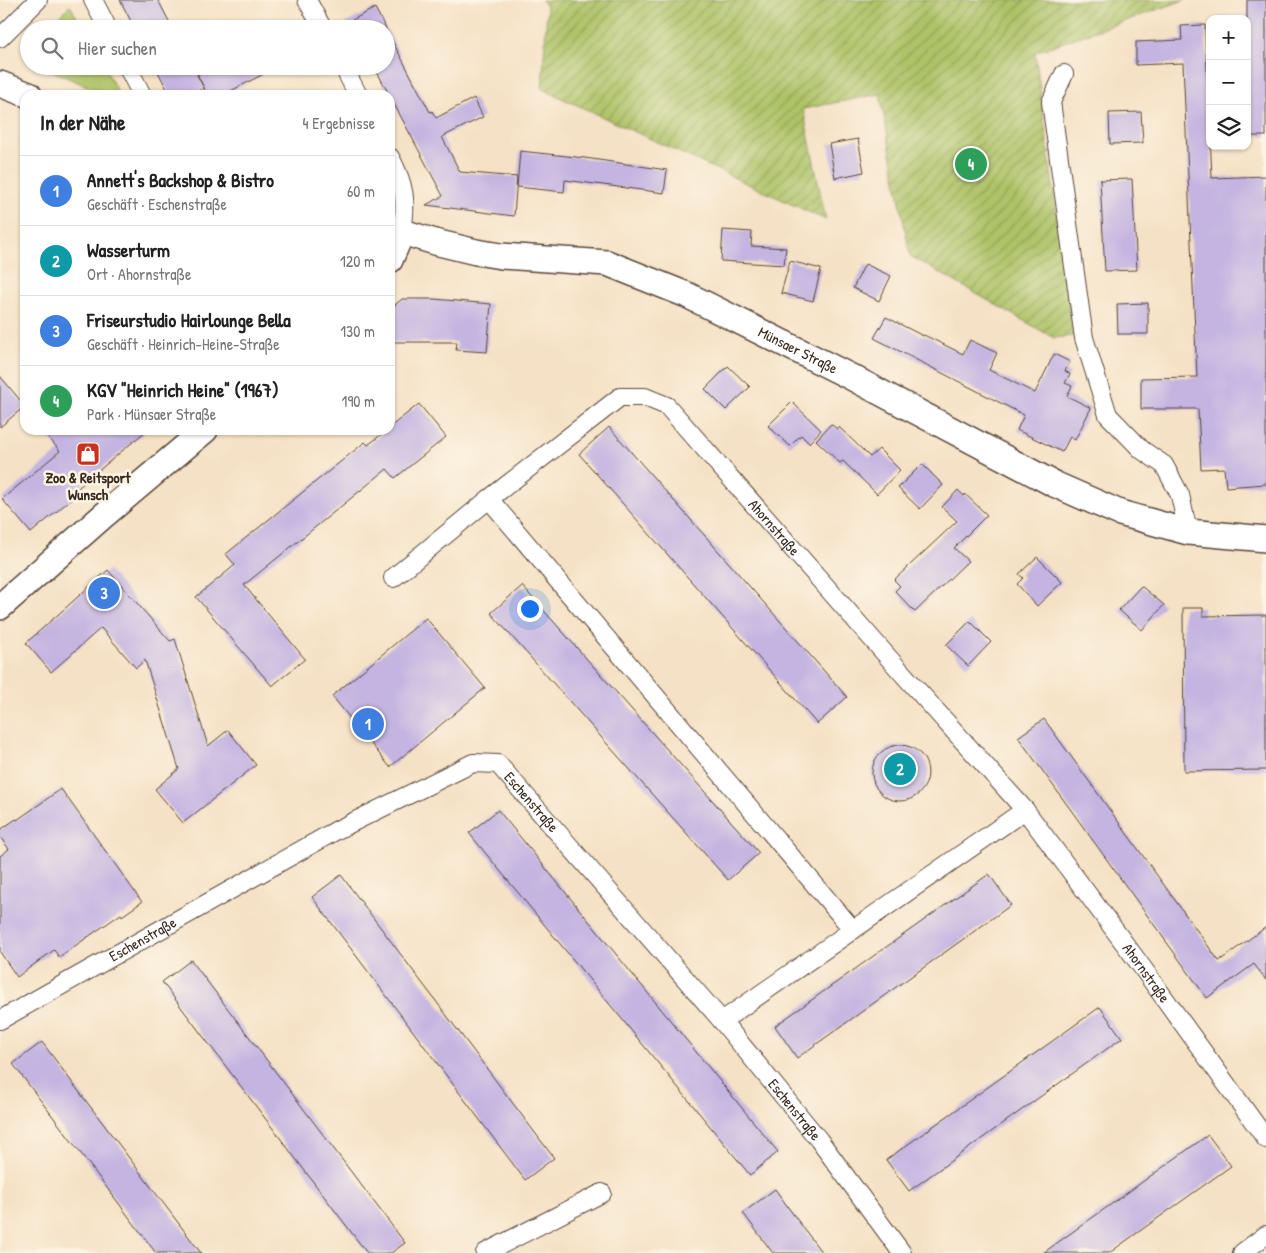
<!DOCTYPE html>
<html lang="de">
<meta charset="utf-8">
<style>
:root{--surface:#fff;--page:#f6f6f6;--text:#222;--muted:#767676;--line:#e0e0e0;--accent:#c8321e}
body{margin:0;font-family:"Patrick Hand",sans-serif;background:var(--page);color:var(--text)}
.controls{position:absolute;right:15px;top:15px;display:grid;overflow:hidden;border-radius:10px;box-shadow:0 1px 4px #0004}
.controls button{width:45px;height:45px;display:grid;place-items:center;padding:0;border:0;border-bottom:1px solid var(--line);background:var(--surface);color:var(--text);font:25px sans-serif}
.you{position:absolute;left:529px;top:608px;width:18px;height:18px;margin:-12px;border:4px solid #fff;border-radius:50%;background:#1a73e8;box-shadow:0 0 0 8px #1a73e833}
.badge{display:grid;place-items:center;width:32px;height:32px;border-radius:50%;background:var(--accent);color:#fff;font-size:16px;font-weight:700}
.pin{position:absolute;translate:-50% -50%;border:2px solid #fff;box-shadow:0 1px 5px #0006}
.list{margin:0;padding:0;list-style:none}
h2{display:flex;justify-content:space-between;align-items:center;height:65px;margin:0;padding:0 20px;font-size:21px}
h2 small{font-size:16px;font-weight:400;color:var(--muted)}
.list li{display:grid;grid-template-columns:32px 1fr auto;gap:15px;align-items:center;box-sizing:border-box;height:70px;padding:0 20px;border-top:1px solid var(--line)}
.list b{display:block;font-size:19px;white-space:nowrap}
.list p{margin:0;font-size:16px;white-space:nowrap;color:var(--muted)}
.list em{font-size:16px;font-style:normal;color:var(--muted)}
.icon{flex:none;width:28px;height:28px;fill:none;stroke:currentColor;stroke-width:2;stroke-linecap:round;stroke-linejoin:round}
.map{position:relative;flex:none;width:1266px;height:1253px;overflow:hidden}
.search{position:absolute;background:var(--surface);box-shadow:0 1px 4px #0004;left:20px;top:20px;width:375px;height:55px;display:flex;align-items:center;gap:12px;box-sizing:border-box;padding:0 18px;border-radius:28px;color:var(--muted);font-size:19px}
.panel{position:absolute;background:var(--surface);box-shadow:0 1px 4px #0004;left:20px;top:90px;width:375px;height:345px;border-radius:15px}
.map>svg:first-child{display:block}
.grass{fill:#aec367;stroke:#747642}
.garden{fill:url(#garden-furrows);stroke:#747642}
.building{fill:#c3b4e1}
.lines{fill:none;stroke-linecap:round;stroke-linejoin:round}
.street-casing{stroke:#574537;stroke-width:20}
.secondary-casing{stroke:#574537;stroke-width:28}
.street{stroke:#fff;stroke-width:18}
.secondary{stroke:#fff;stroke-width:25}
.labels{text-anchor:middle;stroke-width:5;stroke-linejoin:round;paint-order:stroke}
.street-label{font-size:15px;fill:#3b2a1e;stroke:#fcf5e5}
.poi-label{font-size:15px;font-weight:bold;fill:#3b2a1e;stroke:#fcf5e5}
</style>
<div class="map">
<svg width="1266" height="1253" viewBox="0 0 1266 1253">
<defs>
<pattern id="garden-furrows" width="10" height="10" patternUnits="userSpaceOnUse" patternTransform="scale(1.25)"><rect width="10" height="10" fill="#aec367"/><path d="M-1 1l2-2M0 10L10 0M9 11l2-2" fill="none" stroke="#8f9f54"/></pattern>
</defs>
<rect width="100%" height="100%" fill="#fcf5e5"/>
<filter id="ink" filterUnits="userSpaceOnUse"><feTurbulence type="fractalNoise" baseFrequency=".02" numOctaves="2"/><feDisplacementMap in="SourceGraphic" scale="10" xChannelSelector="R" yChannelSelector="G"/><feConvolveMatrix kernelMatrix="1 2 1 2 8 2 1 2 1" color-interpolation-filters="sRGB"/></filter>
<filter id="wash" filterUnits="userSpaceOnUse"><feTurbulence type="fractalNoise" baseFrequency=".0096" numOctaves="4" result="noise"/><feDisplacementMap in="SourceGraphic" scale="20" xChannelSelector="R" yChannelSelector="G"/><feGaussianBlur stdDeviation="1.12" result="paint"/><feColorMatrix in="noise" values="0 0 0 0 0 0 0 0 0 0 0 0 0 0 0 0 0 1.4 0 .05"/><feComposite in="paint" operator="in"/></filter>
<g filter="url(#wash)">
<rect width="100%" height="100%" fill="#f5e1c5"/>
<g class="grass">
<polygon points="70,5 83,29 47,29"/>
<polygon points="40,66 104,66 119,95 108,95"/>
</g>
<polygon class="garden" points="542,0 1185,0 1035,52 1073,336 1054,338 910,256 880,94 803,109 826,220 542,89 547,9"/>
<g id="blocks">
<g class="building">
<polygon points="120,0 158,0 173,29 135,29"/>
<rect x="1247" y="0" width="19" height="136"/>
<polygon points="375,8 386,29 335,29"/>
<polygon points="1205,25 1212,178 1266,176 1266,484 1226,487 1224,468 1201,469 1198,409 1141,409 1141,378 1197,377 1183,63 1136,65 1136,42 1182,40 1181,26"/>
<polygon points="386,29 430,112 432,111 436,118 474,98 483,117 442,137 460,172 517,177 514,216 426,205 443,196 374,66 386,66"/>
<polygon points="155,66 193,66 204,88 190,95 170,95"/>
<polygon points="214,66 279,66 223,95 208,95 197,75"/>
<polygon points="1141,112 1143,143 1110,144 1109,113"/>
<polygon points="858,139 864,172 835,178 829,144"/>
<polygon points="520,151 585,158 667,170 664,193 565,180 564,192 517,187"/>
<polygon points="1132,179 1137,270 1105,271 1100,180"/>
<polygon points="723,230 752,232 751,246 786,248 784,265 721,261"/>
<polygon points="790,261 821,269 813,301 781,293"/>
<polygon points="865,264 891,276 879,301 853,288"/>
<polygon points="402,299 434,299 491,304 487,352 456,350 457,342 390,342 390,309"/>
<polygon points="1148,303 1148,334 1118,334 1117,304"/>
<polygon points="886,317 923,336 924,335 963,354 970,340 997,353 989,370 1035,393 1054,354 1070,362 1065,371 1070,374 1065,383 1072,386 1067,396 1091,408 1075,440 1070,437 1062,452 1017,430 1024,415 874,338"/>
<polygon points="728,366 750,387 726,410 705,389"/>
<polygon points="0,376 25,406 0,427"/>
<polygon points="792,402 821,430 809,443 801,435 790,446 768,426"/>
<polygon points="419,404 446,437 395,478 387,469 244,585 305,659 272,686 196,597 235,565 226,554 365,442 368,445 387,430 390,430 390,427"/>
<polygon points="831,424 837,429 839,427 870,457 879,449 900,470 877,494 843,461 840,463 816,440"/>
<polygon points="609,427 847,697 817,724 579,454"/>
<polygon points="42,430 147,430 72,493 75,496 31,533 2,499 60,451"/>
<polygon points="922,464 943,485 920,509 898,488"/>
<polygon points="958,490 964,496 965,494 987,515 954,548 968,561 915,612 895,591 900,586 894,580 957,521 942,507"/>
<polygon points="1037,557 1062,582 1037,606 1017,584 1023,578 1019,574"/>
<polygon points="108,570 170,641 175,639 208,746 228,730 256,765 183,823 155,789 179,769 145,660 136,668 101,628 51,672 26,643"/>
<polygon points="522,586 759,853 728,880 491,613"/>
<polygon points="1141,586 1164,605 1142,630 1119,610"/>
<polygon points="1183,608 1203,608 1203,616 1266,615 1266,770 1184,771"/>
<polygon points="426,618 485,688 390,767 332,696"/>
<polygon points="970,621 991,642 968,666 946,645"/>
<polygon points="1044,719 1219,961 1266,927 1266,980 1254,964 1207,998 1018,737"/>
<circle cx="900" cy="773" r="28"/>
<polygon points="61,789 142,902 122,916 121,914 59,957 54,950 17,977 0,952 0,856 9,849 0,837 0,830 16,819 17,820"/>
<polygon points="498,810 778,1152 750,1175 469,833"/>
<polygon points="989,874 1011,905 797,1058 775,1026"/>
<polygon points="341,875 554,1158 525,1180 312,897"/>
<polygon points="191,960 405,1243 391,1253 367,1253 162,982"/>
<polygon points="1100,1007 1122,1038 909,1191 886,1160"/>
<polygon points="42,1042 80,1093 201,1253 156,1253 120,1205 13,1064"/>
<polygon points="1208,1135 1231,1166 1109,1253 1043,1253"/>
<polygon points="775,1189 790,1210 822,1253 773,1253 743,1213"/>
</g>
</g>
</g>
<g filter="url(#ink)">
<use href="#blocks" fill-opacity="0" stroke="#574537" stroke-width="1"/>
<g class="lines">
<g class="street-casing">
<g id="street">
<polyline points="93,0 108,29"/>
<polyline points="307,0 323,29"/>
<polyline points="0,38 38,0"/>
<polyline points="127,66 142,95"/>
<polyline points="343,66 358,95"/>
<polyline points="1064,74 1051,102 1084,338 1108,415 1142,450 1164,465 1180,495 1188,532"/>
<path d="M390,157C405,185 407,201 402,232"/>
<polyline points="489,499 853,930"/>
<path id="s1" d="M393,578L489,499L620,397H645L667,406L895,665L1025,810L1139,963L1266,1139"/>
<path id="s2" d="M0,1020L337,830L473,763L498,764L722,1021L819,1140L902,1253"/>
<polyline points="722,1021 1025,810"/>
<polyline points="485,1253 602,1193"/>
<polyline points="1242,1253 1266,1235"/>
</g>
</g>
<g class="secondary-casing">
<g id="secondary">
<polyline points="0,84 29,95"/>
<path id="s3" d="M390,228L435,242L476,252L501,256L607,263L687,295L853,378L1054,484L1120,513L1188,532L1266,539"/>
<polyline points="390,260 402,232"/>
<polyline points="0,607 103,516 205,430"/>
</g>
</g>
<use href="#street" class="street"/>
<use href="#secondary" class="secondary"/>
</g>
</g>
<defs>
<g id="shop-square" transform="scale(1.25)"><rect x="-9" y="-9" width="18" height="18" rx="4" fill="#c8321e" stroke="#fcf5e5"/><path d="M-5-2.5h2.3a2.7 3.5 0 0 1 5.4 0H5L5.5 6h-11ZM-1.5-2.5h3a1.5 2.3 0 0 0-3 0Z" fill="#fff"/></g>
</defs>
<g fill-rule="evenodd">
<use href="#shop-square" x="88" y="454"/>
</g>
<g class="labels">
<g class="street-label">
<text dy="5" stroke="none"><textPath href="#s3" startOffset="431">Münsaer Straße</textPath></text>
<text dy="5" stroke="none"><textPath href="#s1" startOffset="501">Ahornstraße</textPath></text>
<text dy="5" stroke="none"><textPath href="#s2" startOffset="614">Eschenstraße</textPath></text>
<text dy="5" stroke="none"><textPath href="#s2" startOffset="164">Eschenstraße</textPath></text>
<text dy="5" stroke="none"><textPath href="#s1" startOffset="1082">Ahornstraße</textPath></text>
<text dy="5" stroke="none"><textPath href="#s2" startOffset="1019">Eschenstraße</textPath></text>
</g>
<g class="poi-label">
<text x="88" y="483">Zoo &amp; Reitsport<tspan x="88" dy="17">Wunsch</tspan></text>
</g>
</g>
</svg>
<div class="controls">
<button>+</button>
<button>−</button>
<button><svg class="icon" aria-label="layers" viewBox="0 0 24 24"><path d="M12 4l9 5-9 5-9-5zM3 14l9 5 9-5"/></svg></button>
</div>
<div class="you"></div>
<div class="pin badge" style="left:368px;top:724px;background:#3f7fe0">1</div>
<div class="pin badge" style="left:900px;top:769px;background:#0f9aa8">2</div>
<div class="pin badge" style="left:104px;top:593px;background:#3f7fe0">3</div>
<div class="pin badge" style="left:971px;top:164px;background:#2e9e5b">4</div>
<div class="search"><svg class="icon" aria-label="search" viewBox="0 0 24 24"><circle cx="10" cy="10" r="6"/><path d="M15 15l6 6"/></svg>Hier suchen</div>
<section class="panel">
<h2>In der Nähe<small>4 Ergebnisse</small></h2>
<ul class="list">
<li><span class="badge" style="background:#3f7fe0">1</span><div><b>Annett's Backshop &amp; Bistro</b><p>Geschäft · Eschenstraße</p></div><em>60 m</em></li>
<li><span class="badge" style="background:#0f9aa8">2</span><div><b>Wasserturm</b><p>Ort · Ahornstraße</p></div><em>120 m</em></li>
<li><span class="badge" style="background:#3f7fe0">3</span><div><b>Friseurstudio Hairlounge Bella</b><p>Geschäft · Heinrich-Heine-Straße</p></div><em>130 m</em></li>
<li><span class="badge" style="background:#2e9e5b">4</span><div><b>KGV &quot;Heinrich Heine&quot; (1967)</b><p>Park · Münsaer Straße</p></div><em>190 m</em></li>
</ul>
</section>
</div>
